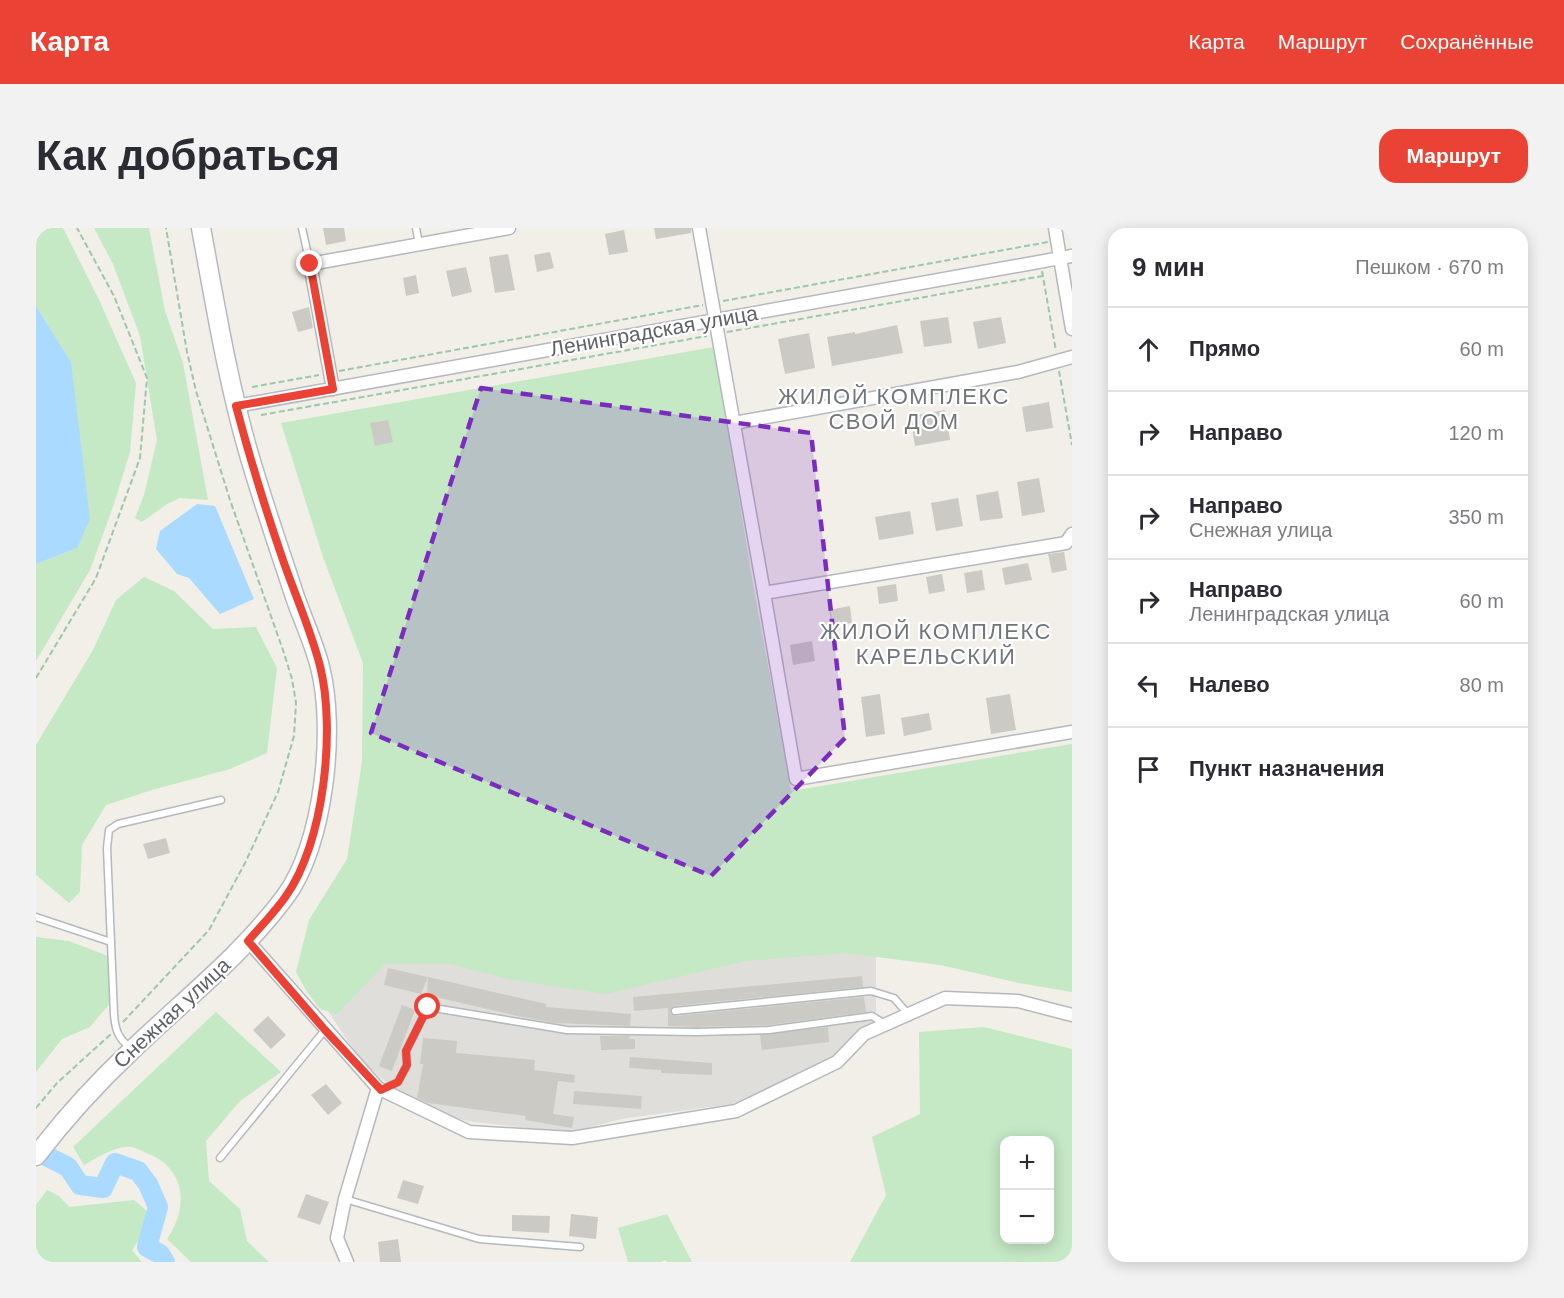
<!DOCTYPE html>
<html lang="ru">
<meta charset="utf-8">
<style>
:root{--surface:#fff;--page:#f2f2f3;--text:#2b2b33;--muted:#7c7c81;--line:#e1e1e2;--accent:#ea4335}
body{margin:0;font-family:Helvetica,sans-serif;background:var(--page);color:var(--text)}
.controls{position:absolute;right:18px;bottom:18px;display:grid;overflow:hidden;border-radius:12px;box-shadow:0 3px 15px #0003}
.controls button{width:54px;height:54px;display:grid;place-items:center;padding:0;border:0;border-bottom:2px solid var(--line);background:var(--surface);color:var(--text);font:30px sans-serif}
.stop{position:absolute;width:18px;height:18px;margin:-14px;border:4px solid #ea4335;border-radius:50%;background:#fff}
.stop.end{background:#ea4335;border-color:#fff;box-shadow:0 2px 6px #0008}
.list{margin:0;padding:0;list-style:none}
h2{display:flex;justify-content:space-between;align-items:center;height:78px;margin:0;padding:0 24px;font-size:26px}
h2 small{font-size:20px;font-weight:400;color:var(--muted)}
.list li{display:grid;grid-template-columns:39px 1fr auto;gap:18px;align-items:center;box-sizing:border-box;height:84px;padding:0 24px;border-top:2px solid var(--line)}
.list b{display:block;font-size:22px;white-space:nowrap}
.list p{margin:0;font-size:20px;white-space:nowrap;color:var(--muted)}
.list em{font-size:20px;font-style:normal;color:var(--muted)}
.icon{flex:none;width:33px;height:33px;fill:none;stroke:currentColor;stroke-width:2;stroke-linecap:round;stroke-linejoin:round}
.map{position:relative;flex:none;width:1036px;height:1034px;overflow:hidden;border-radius:18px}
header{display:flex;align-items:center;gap:36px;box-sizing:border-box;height:84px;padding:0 30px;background:var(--accent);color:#fff}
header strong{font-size:28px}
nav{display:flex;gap:33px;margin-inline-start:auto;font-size:21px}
.intro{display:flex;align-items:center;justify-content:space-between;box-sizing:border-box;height:144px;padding:0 36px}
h1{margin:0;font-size:42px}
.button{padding:15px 27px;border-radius:18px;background:var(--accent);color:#fff;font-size:21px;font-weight:700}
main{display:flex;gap:36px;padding:0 36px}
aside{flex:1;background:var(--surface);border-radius:18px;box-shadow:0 3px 15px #0003}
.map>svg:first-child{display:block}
.industrial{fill:#e0deda}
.green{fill:#c5e8c5;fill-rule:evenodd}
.water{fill:#aadaff}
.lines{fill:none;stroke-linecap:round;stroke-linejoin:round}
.river{stroke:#aadaff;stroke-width:20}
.building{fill:#cccac5}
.lane-casing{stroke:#b5b8bc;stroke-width:9}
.street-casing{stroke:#b5b8bc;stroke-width:15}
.secondary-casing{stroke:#b6babf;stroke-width:21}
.path{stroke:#9cc7a9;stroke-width:2;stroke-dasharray:6 3;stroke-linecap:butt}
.lane{stroke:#fff;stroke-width:6}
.street{stroke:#fff;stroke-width:12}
.secondary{stroke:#fff;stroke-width:18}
.route{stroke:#ea4335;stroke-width:8}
.marked{fill:#7b2cbf;fill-opacity:0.2;stroke:#7b2cbf;stroke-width:4.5;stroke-dasharray:12 8;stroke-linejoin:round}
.labels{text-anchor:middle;stroke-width:4.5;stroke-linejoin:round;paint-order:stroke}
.street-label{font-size:21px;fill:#5f6368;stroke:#fff}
.neighbourhood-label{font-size:22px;letter-spacing:1.5px;fill:#70757a;stroke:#fff}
</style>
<header>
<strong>Карта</strong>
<nav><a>Карта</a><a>Маршрут</a><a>Сохранённые</a></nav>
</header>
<div class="intro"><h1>Как добраться</h1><a class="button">Маршрут</a></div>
<main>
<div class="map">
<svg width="1036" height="1034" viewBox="0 0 1036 1034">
<rect width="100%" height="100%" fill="#f1efe8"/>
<polygon class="industrial" points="840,723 840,796 795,833 696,876 585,891 534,905 430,893 382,877 353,857 323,830 292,783 343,735"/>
<g class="green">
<polygon points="0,0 27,0 64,74 100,155 94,224 78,276 54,342 0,433 0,336 41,320 35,134 0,78"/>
<polygon points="58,0 113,0 129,83 147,135 172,272 144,270 131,276 106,294 99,290 108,267 121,212 104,108 77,36"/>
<polygon points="678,119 717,356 755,563 1036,516 1036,764 983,755 904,737 808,725 710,733 570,766 476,752 414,736 349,736 301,786 284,781 271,764 260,744 273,692 311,631 326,534 327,435 287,329 245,195"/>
<polygon points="108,349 138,363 177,401 220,399 241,440 231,525 194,541 116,562 70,577 46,617 44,664 33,675 0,647 0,517 57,422 80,372"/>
<polygon points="0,709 33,713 72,728 76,773 54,799 26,811 0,844"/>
<path d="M180,784L245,844L204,873L170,913L173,953L204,981L211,1013L233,1034H155L131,1011C152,981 151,942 113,926C108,924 101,920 96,919C79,917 62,930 48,937L37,919Z"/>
<path d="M948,799L1036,821V1034H814L850,967L836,909L884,886L883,804ZM969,912H1014V1012H969Z"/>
<polygon points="11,962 23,968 33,979 98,972 112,984 107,1006 96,1022 106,1034 0,1034 0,977"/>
<polygon points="631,986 656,1034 631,1034 630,1032 625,1034 592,1034 582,1000"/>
</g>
<g class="water">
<polygon points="0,78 35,134 54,291 41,320 0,336"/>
<polygon points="161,276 179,278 218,371 184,386 153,350 141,346 120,321 124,303"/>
</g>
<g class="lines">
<polyline class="river" points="0,923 32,939 44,957 67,960 79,935 102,943 112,956 122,979 111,1019 124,1026 129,1034"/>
</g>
<g class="building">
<polygon points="287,0 308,0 310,13 290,17"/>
<polygon points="618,0 655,0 655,5 620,11"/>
<polygon points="588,2 592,24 573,27 569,6"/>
<polygon points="514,24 518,40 501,44 498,27"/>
<polygon points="472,26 479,62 459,65 453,29"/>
<polygon points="430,39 436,64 416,69 410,43"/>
<polygon points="380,47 383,65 370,68 367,50"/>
<polygon points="273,79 277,100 262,104 256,84"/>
<polygon points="912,89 916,115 888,119 884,93"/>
<polygon points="965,89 970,115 942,121 937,94"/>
<polygon points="861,97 867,125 796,138 791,109 819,104 819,106"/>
<polygon points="773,105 779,140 749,146 742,111"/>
<polygon points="1013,174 1017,200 990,204 986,179"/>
<polygon points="909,182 914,212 879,218 874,188"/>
<polygon points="352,192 357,214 339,218 334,195"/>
<polygon points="1003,250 1009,284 986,288 981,254"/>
<polygon points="962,263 967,290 944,293 940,267"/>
<polygon points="922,270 927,298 900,303 895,275"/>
<polygon points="874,283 878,306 843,312 839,289"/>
<polygon points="1028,324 1031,342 1016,345 1012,326"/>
<polygon points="992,335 996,352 969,357 966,340"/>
<polygon points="946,342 949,362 931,365 928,345"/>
<polygon points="906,346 909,363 893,366 890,349"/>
<polygon points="860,356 862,373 843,376 841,359"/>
<polygon points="814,378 816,395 796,398 793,382"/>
<polygon points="776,413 779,433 757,437 754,417"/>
<polygon points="844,466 849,506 830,509 825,469"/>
<polygon points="974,466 980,502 955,506 950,470"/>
<polygon points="893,485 896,502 868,508 865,490"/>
<polygon points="130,610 134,625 112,631 107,616"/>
<polygon points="352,740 392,749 385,766 348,757"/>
<polygon points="826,748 827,759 638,778 634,783 635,786 640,788 828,769 830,784 733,797 661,799 632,798 632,780 598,783 597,769"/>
<polygon points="392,749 510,776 510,779 595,786 594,798 519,795 481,788 391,767"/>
<polygon points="366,777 379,782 356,843 343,838"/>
<polygon points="232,788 250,807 235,821 217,802"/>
<polygon points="792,799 793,814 726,822 724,807"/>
<polygon points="564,808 594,808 593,811 599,811 599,821 565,822"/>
<polygon points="387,810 421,813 420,825 499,832 498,842 539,847 538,855 522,853 517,886 538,889 536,900 489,892 490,888 392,875 381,870 387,836 384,836"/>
<polygon points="594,829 676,835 676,847 625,845 625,842 593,840"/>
<polygon points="290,856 306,875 292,887 275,867"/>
<polygon points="538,863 606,868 605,881 537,876"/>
<polygon points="367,952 388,958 382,976 361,970"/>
<polygon points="270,966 293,974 284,997 261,989"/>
<polygon points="535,986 562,989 560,1011 533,1008"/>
<polygon points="476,987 514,988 513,1005 476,1003"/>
<polygon points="362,1011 365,1034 344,1034 342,1014"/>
</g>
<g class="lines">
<g class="lane-casing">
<g id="lane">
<polyline points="266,0 274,36"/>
<polyline points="380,0 383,16"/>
<polyline points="0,689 75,714"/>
<polyline points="639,783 835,763 858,770 872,786"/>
<path d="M95,820C82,811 79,801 78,786L71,620L73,602L82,596L185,572"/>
<polyline points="345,862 362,854 371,837 370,823 392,779 531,802 661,804 733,802 836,788 849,796"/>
<polyline points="184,930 289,802"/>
<polyline points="309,971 443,1011 544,1019"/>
</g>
</g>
<g class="street-casing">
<g id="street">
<polyline points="663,0 728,365"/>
<polyline points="1019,0 1036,101"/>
<polyline points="297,161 274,36 473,0"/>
<polyline points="200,178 1036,28"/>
<polyline points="698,195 982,144 1036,129"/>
<polyline points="1036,306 1030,315 728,365 760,551 1036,504"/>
<polyline points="212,713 342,860 433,904 536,910 700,883 801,834 828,806 909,770 982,773 1036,787"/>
<polyline points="311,1034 301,1010 309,971 342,860"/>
</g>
</g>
<g class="secondary-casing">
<path id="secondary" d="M0,928C29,890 61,855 96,822C148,772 206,727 249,669C288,617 300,501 284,439C278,415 267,392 259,369C243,320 226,272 212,223C191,150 179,75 165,0"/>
</g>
<g class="path">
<polyline points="1006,43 1020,123"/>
<polyline points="687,73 1012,14"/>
<polyline points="691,104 1007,48"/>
<polyline points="303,143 667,77"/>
<polyline points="1023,143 1036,217"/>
<polyline points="216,159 283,147"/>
<polyline points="225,187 671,108"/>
<polyline points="0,450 60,350 104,230 111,150 78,68 41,0"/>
<polyline points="87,794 173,702 209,635 242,564 258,508 260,475 256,451 248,425 194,272 160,163 151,124 130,0"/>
<polyline points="0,880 21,855 75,806"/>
</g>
<use href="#lane" class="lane"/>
<use href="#street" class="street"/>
<use href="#secondary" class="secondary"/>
</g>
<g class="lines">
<path class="route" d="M274,36L297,161L200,178C214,231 230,283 248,335C260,369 275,403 284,438C300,501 288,615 250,668C239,684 225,698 212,713L289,802L345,862L362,854L371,837L370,823L392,779"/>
</g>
<path class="marked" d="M445,160L775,205L809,510L675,648L335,505Z"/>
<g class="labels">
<g class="street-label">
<text transform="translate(618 103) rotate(-10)" y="7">Ленинградская улица</text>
<text transform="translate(136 785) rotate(-43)" y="7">Снежная улица</text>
</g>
<g class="neighbourhood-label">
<text x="858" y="176">ЖИЛОЙ КОМПЛЕКС<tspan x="858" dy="25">СВОЙ ДОМ</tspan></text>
<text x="900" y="411">ЖИЛОЙ КОМПЛЕКС<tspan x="900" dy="25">КАРЕЛЬСКИЙ</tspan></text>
</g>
</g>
</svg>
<div class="controls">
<button>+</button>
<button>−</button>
</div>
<div class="stop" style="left:392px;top:779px"></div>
<div class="stop end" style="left:274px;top:36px"></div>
</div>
<aside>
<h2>9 мин<small>Пешком · 670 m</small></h2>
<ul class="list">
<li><svg class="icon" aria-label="ahead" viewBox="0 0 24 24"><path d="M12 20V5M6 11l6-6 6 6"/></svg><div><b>Прямо</b></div><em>60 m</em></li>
<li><svg class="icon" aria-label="right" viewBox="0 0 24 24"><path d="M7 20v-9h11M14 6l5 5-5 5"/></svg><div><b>Направо</b></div><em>120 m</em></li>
<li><svg class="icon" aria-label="right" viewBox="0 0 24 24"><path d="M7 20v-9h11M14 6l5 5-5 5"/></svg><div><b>Направо</b><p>Снежная улица</p></div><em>350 m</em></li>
<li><svg class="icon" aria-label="right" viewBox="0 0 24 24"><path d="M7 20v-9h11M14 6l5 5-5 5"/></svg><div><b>Направо</b><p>Ленинградская улица</p></div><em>60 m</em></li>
<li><svg class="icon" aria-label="left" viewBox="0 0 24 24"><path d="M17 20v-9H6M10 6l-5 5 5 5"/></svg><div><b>Налево</b></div><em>80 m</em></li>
<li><svg class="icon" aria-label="arrive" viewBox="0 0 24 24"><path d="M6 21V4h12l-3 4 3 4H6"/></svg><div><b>Пункт назначения</b></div></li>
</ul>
</aside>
</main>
